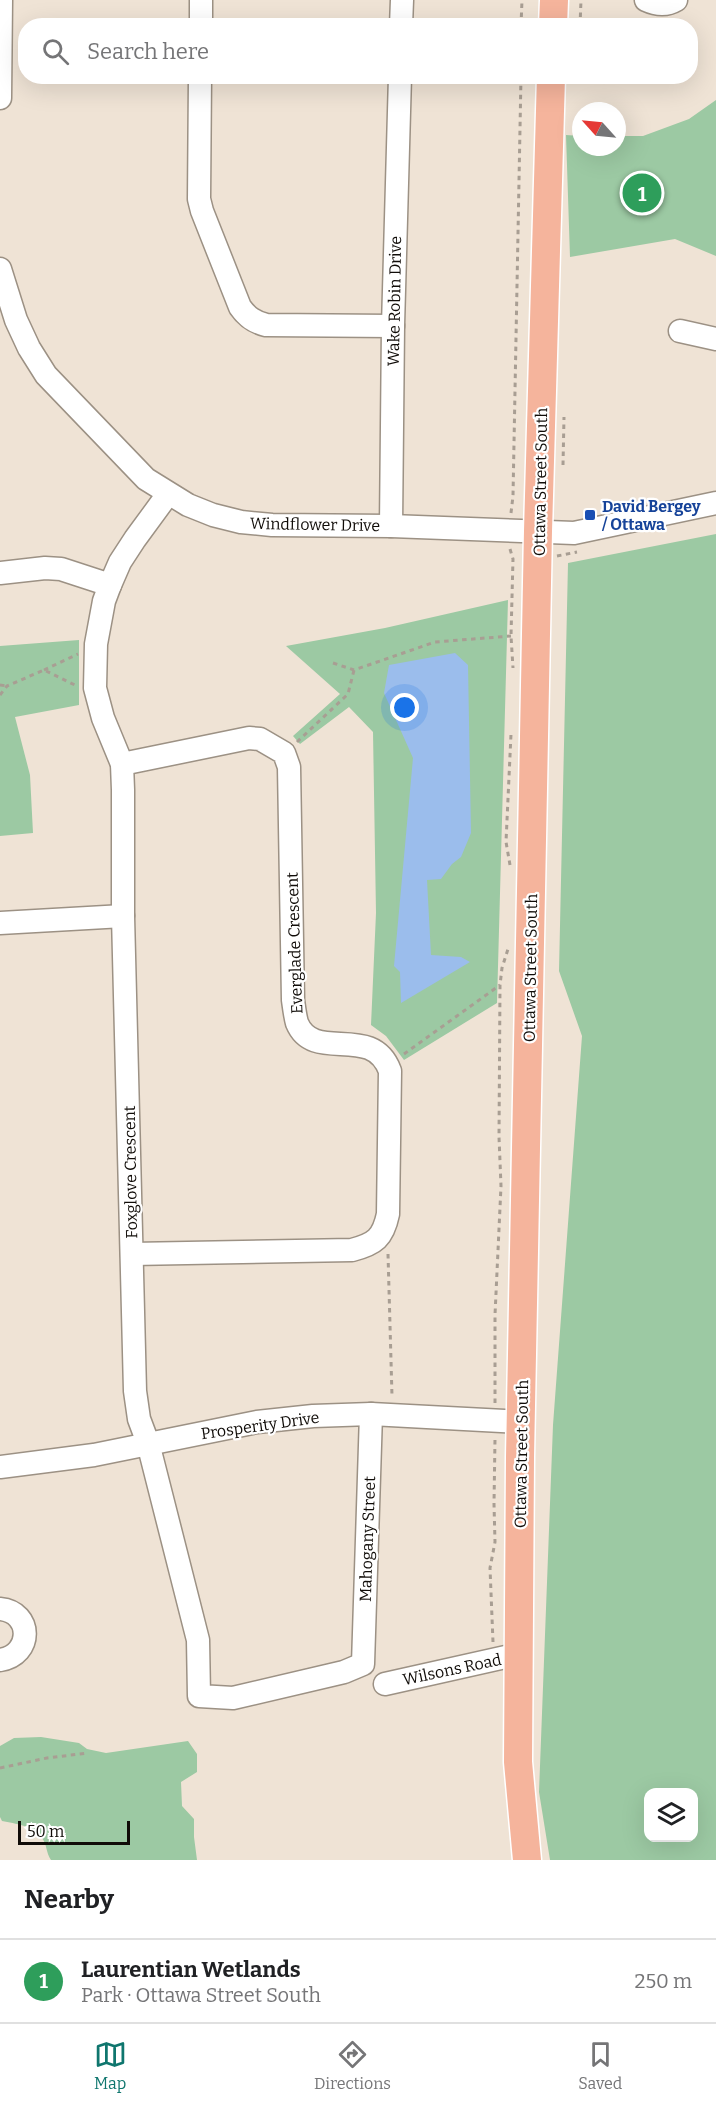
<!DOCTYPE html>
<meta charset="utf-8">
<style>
:root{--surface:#fff;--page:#f2f2f2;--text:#202124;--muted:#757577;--line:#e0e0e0;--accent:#0f766e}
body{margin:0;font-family:Bitter,serif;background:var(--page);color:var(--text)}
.controls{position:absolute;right:18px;bottom:18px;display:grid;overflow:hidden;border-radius:12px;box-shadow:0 6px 24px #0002}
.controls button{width:54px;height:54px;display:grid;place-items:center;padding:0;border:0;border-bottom:2px solid var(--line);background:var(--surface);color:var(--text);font:30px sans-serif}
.compass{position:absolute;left:572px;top:102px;width:54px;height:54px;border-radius:50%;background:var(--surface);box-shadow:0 6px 24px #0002;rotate:297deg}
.scale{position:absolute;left:18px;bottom:15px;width:112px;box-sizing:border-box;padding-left:6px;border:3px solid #100c08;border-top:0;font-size:16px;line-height:21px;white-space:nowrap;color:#100c08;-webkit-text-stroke:4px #fff;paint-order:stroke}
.you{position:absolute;left:405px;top:708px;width:21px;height:21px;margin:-15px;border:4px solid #fff;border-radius:50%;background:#1a73e8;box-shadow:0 0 0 9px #1a73e833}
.badge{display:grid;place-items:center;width:39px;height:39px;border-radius:50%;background:var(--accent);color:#fff;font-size:20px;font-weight:700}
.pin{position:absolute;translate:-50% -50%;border:3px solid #fff;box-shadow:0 2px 6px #0006}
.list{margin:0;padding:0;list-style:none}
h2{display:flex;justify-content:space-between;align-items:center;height:78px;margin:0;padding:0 24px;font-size:26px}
h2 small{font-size:20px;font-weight:400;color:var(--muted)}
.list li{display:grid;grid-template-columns:39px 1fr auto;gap:18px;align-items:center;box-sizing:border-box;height:84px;padding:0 24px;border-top:2px solid var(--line)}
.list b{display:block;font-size:22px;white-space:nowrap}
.list p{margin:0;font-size:20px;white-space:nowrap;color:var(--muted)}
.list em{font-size:20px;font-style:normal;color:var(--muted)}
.icon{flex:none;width:33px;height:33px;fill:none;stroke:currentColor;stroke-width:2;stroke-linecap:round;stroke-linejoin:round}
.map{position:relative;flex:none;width:716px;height:1860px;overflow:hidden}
.search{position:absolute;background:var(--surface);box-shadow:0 6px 24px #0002;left:18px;right:18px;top:18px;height:66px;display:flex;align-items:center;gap:15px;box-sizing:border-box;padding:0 21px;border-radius:24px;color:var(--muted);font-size:22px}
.sheet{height:162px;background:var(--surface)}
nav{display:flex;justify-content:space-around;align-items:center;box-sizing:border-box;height:84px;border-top:2px solid var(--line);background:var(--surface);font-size:16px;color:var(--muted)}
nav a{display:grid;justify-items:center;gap:3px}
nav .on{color:var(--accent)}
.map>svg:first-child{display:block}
.green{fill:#9cc9a3;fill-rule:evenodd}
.water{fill:#9bbdec}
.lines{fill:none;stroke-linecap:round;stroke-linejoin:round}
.minor-casing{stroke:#9c9184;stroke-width:25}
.major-casing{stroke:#fff;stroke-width:31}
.path{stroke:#a89e93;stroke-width:3;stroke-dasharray:4.5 4.5;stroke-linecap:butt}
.minor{stroke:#fff;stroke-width:22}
.major{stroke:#f5b49c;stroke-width:28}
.transit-dot{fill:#1a4fb4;stroke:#fff;stroke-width:2}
.labels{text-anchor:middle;stroke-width:4.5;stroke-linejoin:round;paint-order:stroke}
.street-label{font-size:16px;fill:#100c08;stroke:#fff}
.transit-label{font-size:16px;font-weight:bold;fill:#164399;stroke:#fff;text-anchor:start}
</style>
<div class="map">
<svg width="716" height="1860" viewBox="0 0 716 1860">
<rect width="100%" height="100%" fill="#efe3d5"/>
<g class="green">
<polygon points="716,100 716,256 675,239 570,257 566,135 581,136 581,147 617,147 617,136 643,136 689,119"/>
<path d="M716,534V1860H550L539,1792L553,1425L582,1036L559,971L568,563ZM648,1792H694V1838H648Z"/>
<polygon points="508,600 497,1003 404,1060 386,1036 371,1025 376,913 373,732 349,707 300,744 293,736 340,694 286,646 385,628"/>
<polygon points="79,640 79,705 15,717 30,775 33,833 0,836 0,646"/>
<path d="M41,1737L79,1743L87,1749L106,1753L188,1741L197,1754V1772L181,1782L182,1806L194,1819V1837L197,1860H51C46,1853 47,1844 42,1838C32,1825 16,1824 2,1821L0,1817V1746L14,1738Z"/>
</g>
<polygon class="water" points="455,653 468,665 471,833 461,857 452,864 441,879 427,880 431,955 461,957 470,962 401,1003 400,972 394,966 413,758 384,693 389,665"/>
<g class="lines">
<g class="minor-casing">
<g id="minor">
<path d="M646,0C657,5 666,6 676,0"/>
<polyline points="201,26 201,0"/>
<polyline points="401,26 402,0"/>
<path d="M200,76L199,199L202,211L240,307C247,317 254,322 266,325L393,326"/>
<polyline points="0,98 1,0"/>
<polyline points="0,269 16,320 29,348 46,375 146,479 188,505 213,515 241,522 272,525 391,526 574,533 716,503"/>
<polyline points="680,331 716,339"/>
<polyline points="168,494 135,539 120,562 110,585 104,601 96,644 95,688 103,718 122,764 123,790 123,916 135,1391 139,1419 148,1443 198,1640 199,1696 233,1698 344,1672 363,1664 371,1414"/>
<polyline points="391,526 393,326 400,76"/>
<polyline points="0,573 45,568 61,569 110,585"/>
<path d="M122,764L249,738L260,739L284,753L289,767L293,1000C294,1007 295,1016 297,1023C314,1064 372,1022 390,1071L388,1214C383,1238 375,1244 352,1250L132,1254"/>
<polyline points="0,923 123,916"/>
<polyline points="0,1467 94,1455 257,1422 313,1416 371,1414 522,1422"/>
<path d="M0,1609C33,1612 33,1655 0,1660"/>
<polyline points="385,1684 519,1654"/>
</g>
</g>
<g class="major-casing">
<g id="major">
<polyline points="553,26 554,0"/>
<polyline points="527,1860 518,1762 520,1457 538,531 551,76"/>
</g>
</g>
<g class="path">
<polyline points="521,26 522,0"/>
<polyline points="580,26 581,0"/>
<polyline points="563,465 564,417"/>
<polyline points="511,513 513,496 521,76"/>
<polyline points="510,549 513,559 511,636 513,668"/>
<polyline points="557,556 577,552"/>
<polyline points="333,663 354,670 435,642 511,636"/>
<polyline points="44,670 78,654"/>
<polyline points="0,685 7,686"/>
<polyline points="0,695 7,686 44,670 77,686"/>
<polyline points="297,742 348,694 354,670"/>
<polyline points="510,865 506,842 511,734"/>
<polyline points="404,1054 500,985"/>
<polyline points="388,1254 392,1396"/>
<polyline points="495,1403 495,1315 501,1186 499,1137 500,985 502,968 508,949"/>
<polyline points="493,1642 490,1568 495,1542 494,1504 495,1439"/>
<polyline points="0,1768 47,1758 88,1753"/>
</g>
<use href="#minor" class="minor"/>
<use href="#major" class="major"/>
</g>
<rect class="transit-dot" x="584" y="509" width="12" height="12" rx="3"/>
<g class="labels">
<g class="street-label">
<text transform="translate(394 301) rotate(-89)" y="6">Wake Robin Drive</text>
<text transform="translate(540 482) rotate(-89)" y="6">Ottawa Street South</text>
<text transform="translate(315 524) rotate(1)" y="6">Windflower Drive</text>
<text transform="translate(294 943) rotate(-92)" y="6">Everglade Crescent</text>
<text transform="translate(530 968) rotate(-89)" y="6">Ottawa Street South</text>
<text transform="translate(130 1172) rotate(-91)" y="6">Foxglove Crescent</text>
<text transform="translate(260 1425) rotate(-8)" y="6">Prosperity Drive</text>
<text transform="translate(521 1454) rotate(-89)" y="6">Ottawa Street South</text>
<text transform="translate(367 1539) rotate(-88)" y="6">Mahogany Street</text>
<text transform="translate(452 1669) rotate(-12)" y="6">Wilsons Road</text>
</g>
<g class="transit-label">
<text x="602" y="512">David Bergey<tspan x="602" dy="18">/ Ottawa</tspan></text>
</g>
</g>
</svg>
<div class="controls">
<button><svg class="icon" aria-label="layers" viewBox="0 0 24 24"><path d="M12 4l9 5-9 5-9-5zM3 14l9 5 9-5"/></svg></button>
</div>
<svg class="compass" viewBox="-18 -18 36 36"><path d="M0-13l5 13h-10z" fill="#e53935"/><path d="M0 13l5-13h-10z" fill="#757577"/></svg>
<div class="scale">50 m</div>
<div class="you"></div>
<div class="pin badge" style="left:642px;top:193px;background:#2e9e5b">1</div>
<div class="search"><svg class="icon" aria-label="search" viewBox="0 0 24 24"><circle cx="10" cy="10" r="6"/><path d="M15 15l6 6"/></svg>Search here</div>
</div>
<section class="sheet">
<h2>Nearby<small></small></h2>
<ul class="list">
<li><span class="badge" style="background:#2e9e5b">1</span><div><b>Laurentian Wetlands</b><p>Park · Ottawa Street South</p></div><em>250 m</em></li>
</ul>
</section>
<nav>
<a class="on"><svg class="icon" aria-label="map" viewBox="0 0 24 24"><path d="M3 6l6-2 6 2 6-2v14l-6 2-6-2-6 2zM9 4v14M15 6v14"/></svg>Map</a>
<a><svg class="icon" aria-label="directions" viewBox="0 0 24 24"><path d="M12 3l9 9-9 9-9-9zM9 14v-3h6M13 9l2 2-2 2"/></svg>Directions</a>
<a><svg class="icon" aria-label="saved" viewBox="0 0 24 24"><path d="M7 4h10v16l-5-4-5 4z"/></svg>Saved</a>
</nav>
